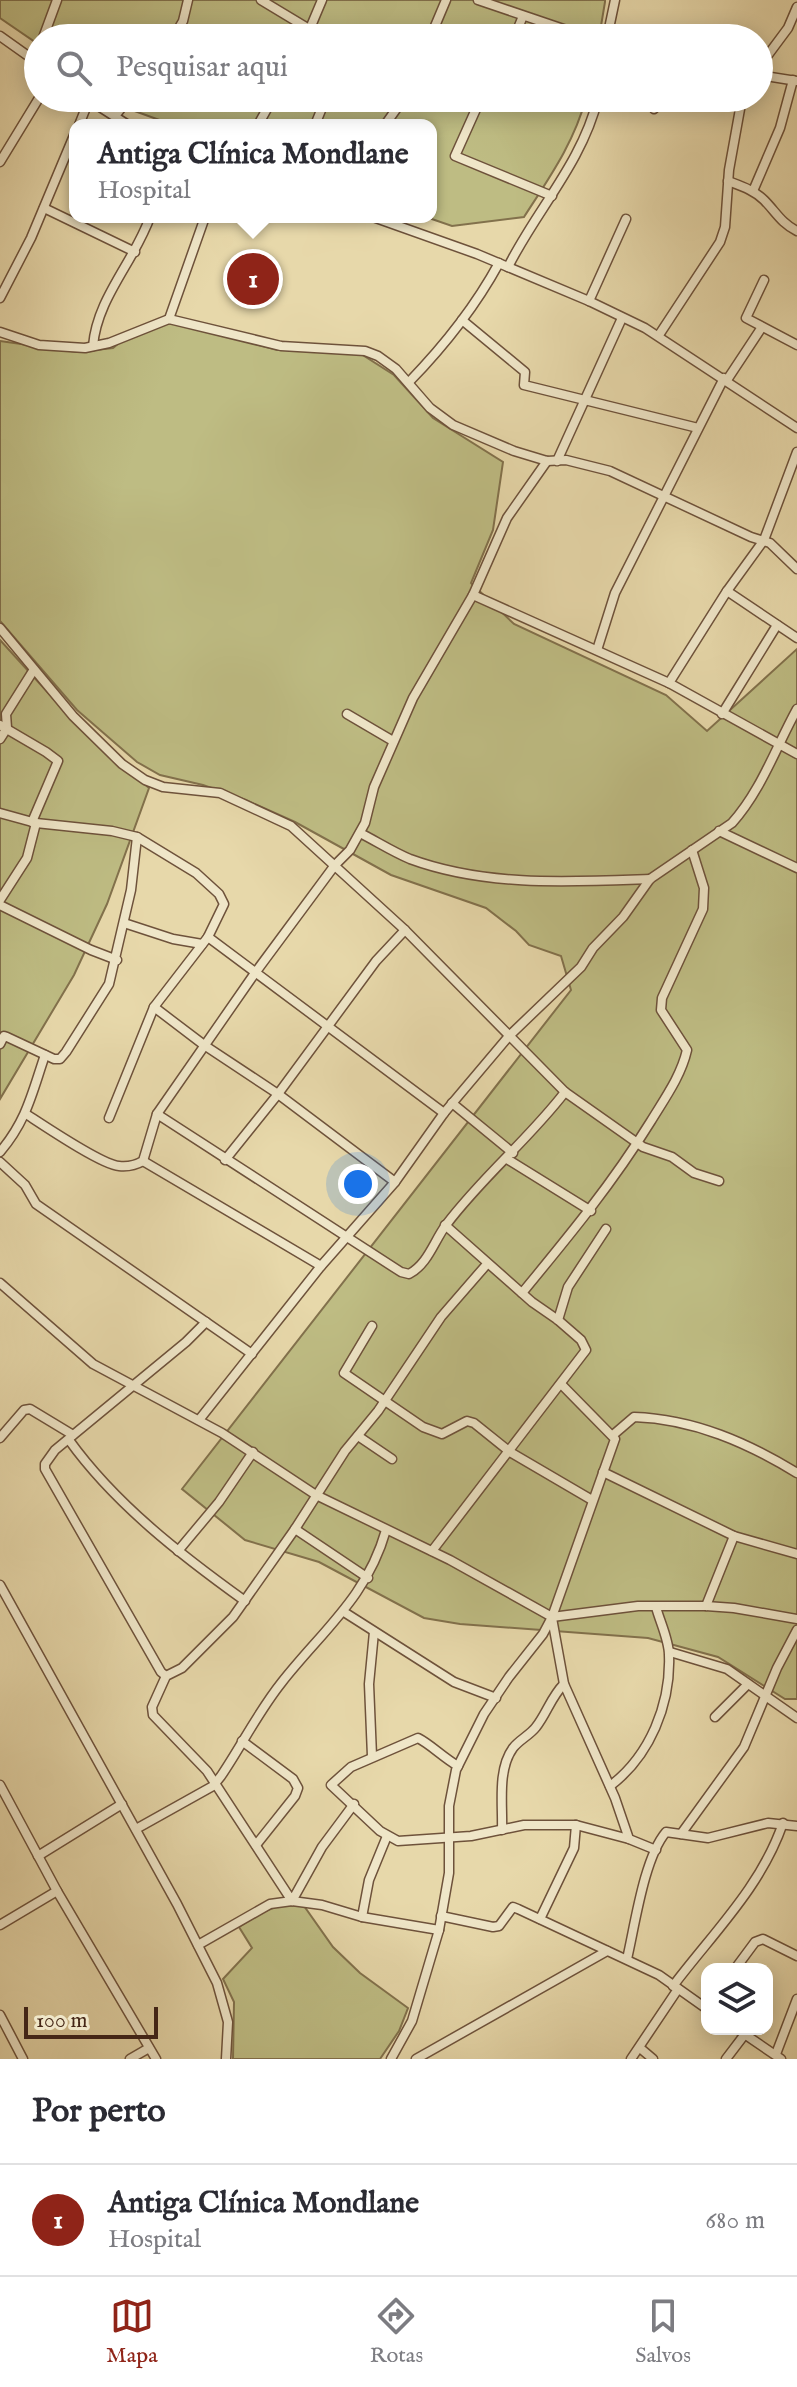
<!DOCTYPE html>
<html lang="pt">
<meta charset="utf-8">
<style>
:root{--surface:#fff;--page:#f7f7f7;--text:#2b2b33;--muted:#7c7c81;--line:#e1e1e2;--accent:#8f2418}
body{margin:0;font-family:"IM FELL English",serif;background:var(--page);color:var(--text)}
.controls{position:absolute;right:24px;bottom:24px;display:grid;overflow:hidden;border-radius:16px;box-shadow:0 4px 20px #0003}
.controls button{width:72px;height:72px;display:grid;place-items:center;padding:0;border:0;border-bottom:2px solid var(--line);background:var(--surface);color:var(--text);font:40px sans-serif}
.scale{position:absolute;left:24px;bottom:20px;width:134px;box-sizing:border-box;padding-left:8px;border:4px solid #452616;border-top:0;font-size:22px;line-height:28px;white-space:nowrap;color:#452616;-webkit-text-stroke:6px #efe6c8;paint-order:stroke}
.you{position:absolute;left:358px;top:1184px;width:28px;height:28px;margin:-20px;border:6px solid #fff;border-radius:50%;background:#1a73e8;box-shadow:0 0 0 12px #1a73e833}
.badge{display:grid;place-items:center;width:52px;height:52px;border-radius:50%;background:var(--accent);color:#fff;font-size:26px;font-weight:700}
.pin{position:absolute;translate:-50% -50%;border:4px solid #fff;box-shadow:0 2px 8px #0006}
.popup{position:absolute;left:69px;top:119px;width:368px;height:104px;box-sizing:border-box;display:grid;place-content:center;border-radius:16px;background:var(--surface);filter:drop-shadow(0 2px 6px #0005);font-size:26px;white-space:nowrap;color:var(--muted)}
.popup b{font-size:30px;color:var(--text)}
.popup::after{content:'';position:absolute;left:50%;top:100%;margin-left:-16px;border:16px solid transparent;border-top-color:var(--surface)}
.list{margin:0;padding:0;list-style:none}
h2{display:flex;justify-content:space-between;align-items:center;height:104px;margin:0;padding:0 32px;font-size:34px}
h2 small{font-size:26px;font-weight:400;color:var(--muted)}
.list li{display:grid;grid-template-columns:52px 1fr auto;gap:24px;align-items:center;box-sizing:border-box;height:112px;padding:0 32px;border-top:2px solid var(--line)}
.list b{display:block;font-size:30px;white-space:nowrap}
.list p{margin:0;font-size:26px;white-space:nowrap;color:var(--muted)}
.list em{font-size:26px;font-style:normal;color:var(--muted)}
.icon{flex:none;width:44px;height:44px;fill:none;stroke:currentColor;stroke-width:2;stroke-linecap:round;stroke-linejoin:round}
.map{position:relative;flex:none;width:797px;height:2059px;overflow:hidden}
.search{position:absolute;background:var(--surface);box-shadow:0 4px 20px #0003;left:24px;right:24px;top:24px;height:88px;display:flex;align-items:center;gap:20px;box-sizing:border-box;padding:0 28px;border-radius:44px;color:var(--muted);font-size:30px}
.sheet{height:216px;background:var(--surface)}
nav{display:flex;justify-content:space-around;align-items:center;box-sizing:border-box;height:112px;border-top:2px solid var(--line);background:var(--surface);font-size:22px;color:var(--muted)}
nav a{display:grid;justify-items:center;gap:4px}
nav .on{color:var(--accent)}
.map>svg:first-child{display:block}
.green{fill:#bebc83;stroke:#82714c;stroke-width:2}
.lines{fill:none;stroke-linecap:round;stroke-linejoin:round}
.street-casing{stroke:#6e523b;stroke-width:11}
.street{stroke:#efe6c8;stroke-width:8}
</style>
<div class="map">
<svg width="797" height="2059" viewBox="0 0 797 2059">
<rect width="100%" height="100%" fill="#e7d8aa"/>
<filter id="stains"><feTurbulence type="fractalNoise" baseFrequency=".0025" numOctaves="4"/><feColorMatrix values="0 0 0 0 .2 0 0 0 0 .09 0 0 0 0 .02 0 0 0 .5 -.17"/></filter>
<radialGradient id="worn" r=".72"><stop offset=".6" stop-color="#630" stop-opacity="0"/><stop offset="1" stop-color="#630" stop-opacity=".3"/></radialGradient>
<g class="green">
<polygon points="0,0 605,0 605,2 599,38 38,38 38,44 0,18"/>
<path d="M115,98H586C574,143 549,178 524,217L452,226L426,217H431V125H173L132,110Z"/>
<polygon points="170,321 277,350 345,350 361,354 394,375 433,418 503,462 493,530 471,583 514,624 666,695 707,731 797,649 797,1699 785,1699 718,1657 648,1638 460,1624 424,1618 319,1562 245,1540 182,1489 571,990 561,956 529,945 516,931 486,908 391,875 295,822 246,800 203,785 160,775 137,762 77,710 0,621 0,341 77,352 113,348 125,338"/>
<polygon points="0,640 72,719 149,788 107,904 74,975 0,1099"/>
<polygon points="280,1905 304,1906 333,1947 360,1973 408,2008 399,2031 380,2059 233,2059 234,2002 223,1979 252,1948 239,1927 261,1913"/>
</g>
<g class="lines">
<g class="street-casing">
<g id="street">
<polyline points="261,0 324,38"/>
<polyline points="478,0 590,38"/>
<polyline points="0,36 38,63"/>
<polyline points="43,38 57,0"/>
<polyline points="173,38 183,21 188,0"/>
<polyline points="306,38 322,0"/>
<polyline points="430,38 446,0"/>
<polyline points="514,38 523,16"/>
<polyline points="607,38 615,0"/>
<polyline points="759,67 788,28 797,7"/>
<polyline points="759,75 797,81"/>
<polyline points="86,98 128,125"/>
<polyline points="481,98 455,156 552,196"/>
<polyline points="654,109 658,98"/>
<polyline points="115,116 129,98"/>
<polyline points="79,125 89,100"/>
<polyline points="258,125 273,98"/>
<polyline points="315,125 326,98"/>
<polyline points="385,125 404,98"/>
<polyline points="0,162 39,98"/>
<path d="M728,181C741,186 754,190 764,200C776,212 781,223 797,231"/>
<polyline points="753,191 780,128 793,80"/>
<polyline points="44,208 135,252"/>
<polyline points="373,217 477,254 589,301 645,328 797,428"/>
<path d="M508,267C537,209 582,163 598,98"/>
<polyline points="764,280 746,318 797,345"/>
<polyline points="0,298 31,238 75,133"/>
<polyline points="589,301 626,219"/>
<polyline points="169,319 205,217"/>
<polyline points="462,320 525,372 524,385 698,428"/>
<polyline points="0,332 39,345 85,348 109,343 169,319 281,346 365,351 378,356 396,369 430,408 453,425 514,451 547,461 566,460 610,471 751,537 770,543 797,569"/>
<polyline points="659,335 720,242 725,227 729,170 742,98"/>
<path d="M93,346C97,298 134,262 150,217"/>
<polyline points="727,380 762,327"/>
<path d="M409,382C444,346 475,307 499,263"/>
<polyline points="797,452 764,540 727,591 669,683 797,754"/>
<polyline points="557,461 622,318"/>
<polyline points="727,591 797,638"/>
<polyline points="473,595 669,683"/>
<polyline points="0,628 73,716 122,764 145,780 163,787 220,793 291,826 405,930 565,1092 643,1147 672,1157 694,1173 719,1181"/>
<polyline points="597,650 615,593 724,378"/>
<polyline points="347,714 393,741"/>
<polyline points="722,714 777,625"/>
<polyline points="0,725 46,752 58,761 32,822"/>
<polyline points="0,739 7,728 6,714 33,671"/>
<polyline points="0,813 36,823 112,831 137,837 196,873 219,894 224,904 208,937 154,1007 109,1118"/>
<polyline points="719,831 797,868"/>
<path d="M360,833C376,841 393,852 410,859C486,887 570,882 650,879"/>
<polyline points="0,900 27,858 36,823"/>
<polyline points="0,905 91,950 117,960"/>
<polyline points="124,923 173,939 202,944"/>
<polyline points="208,937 444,1113"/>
<polyline points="154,1007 204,1045 278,1094 395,1182"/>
<polyline points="0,1044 4,1036 7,1037 54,1059 60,1059 66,1052 109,984 131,890 137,837"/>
<polyline points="452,1103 513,1153"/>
<path d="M26,1114C43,1125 102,1165 119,1166C128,1167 136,1165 143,1161L157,1114L401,1272L409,1274C428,1264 434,1241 446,1225C482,1177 529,1139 565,1092"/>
<polyline points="157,1114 255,973 335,865 350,850 365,823 374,787 413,698 473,595 507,518 547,461"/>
<path d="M0,1152C27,1120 32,1093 45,1055"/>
<polyline points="507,1159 591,1211"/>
<polyline points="225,1160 278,1094 376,961 405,930"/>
<polyline points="143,1161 321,1266"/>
<polyline points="0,1162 25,1185 36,1204 252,1354"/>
<polyline points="0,1283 93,1364 222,1433 316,1495 450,1560 552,1617 638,1606 706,1606 734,1608 797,1619"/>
<path d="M522,1293C569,1236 612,1184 651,1121C665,1098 681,1076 687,1050L661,1010L662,998L703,909L704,888L692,850"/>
<polyline points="558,1320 568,1287 606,1229"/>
<polyline points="372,1326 344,1373 423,1427 442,1434 467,1421 474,1423 510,1452 592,1500"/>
<path d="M199,1420L321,1266L395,1182L444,1113L509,1036L581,967L593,948L623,917L650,879L732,823C761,791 776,747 797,709"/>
<path d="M613,1435L634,1417C694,1419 748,1443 797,1473"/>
<polyline points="358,1436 392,1459"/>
<polyline points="0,1438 24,1410 30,1409 73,1435"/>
<path d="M69,1440C115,1504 181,1555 245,1601"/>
<polyline points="603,1472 734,1536 797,1554"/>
<polyline points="295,1529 368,1578"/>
<polyline points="178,1551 219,1502 253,1452"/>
<polyline points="432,1551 586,1350 581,1340 558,1320 532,1302 445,1225"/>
<polyline points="0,1585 177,1904 217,1983 228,2022 226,2059"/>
<polyline points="706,1606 734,1536"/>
<polyline points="344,1612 454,1682 496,1698"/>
<polyline points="552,1618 564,1684 615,1798 629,1839 656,1850"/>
<polyline points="670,1652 727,1669 797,1718"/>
<polyline points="166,1676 161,1672 45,1469 45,1464 55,1450 186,1342 206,1322"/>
<polyline points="715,1717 748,1684"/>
<polyline points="242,1741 293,1779 298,1788 295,1796 256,1845"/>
<polyline points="372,1756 369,1684 374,1632"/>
<path d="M458,1766C444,1758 430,1744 418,1738L351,1767L331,1785L380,1831L398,1841L471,1836L524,1825H576L629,1839"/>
<polyline points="0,1785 57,1891 156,2059"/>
<path d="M610,1786C650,1756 671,1704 669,1655C669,1640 660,1622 656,1607"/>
<polyline points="354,1804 322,1847 292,1901 207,1771 153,1715 152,1707 166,1676 182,1668 233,1617 295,1529 345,1451 378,1411 441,1317 487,1264"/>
<path d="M136,1829L213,1786L221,1776C242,1745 258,1712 282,1682C323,1630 367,1597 386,1530"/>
<path d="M502,1830C503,1805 497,1770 513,1748C519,1740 530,1735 536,1727C547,1713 551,1697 564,1684"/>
<polyline points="681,1834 744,1747 777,1668 797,1630"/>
<polyline points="38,1856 122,1804"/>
<polyline points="441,1916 493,1927 499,1926 513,1907 518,1909 659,1975 707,2009"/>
<polyline points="362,1917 369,1880 387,1836"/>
<polyline points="540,1919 574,1848 576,1825"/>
<polyline points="0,1925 57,1891"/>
<polyline points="198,1945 270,1904 292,1901 322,1905 362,1917 439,1930"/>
<path d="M627,1959C635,1925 644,1858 666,1832L708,1838L768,1823L797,1826"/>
<polyline points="735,1969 755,1942 763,1939 797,1956"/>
<path d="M673,1986C713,1933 761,1887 783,1823"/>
<polyline points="0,2015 23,2059"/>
<polyline points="737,2029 781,2059"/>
<polyline points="640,2048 653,2059"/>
<polyline points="776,2054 797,1999"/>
<polyline points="130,2059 149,2048"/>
<polyline points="391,2059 412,2021 439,1930 449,1873 449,1806 456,1770 484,1714 509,1677 543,1634 552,1617 615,1439 562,1385"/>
<polyline points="416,2059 607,1951"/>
<polyline points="631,2059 678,1989"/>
<polyline points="726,2059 745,2034"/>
</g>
</g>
<use href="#street" class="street"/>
</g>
<rect width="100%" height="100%" filter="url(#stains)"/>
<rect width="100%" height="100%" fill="url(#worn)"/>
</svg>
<div class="controls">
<button><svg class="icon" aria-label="layers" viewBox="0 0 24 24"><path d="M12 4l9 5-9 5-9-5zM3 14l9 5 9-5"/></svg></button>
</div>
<div class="scale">100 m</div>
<div class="you"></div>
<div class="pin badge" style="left:253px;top:279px">1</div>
<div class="popup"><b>Antiga Clínica Mondlane</b>Hospital</div>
<div class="search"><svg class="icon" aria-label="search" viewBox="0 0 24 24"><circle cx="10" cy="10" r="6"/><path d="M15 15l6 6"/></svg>Pesquisar aqui</div>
</div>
<section class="sheet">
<h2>Por perto<small></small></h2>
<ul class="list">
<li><span class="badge">1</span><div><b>Antiga Clínica Mondlane</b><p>Hospital</p></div><em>680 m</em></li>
</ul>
</section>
<nav>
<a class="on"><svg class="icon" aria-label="map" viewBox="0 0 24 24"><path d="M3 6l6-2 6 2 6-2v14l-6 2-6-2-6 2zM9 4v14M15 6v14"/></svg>Mapa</a>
<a><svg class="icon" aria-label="directions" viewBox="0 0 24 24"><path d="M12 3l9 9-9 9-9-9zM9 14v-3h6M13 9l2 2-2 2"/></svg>Rotas</a>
<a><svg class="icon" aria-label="saved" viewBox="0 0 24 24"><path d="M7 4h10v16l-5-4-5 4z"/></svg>Salvos</a>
</nav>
